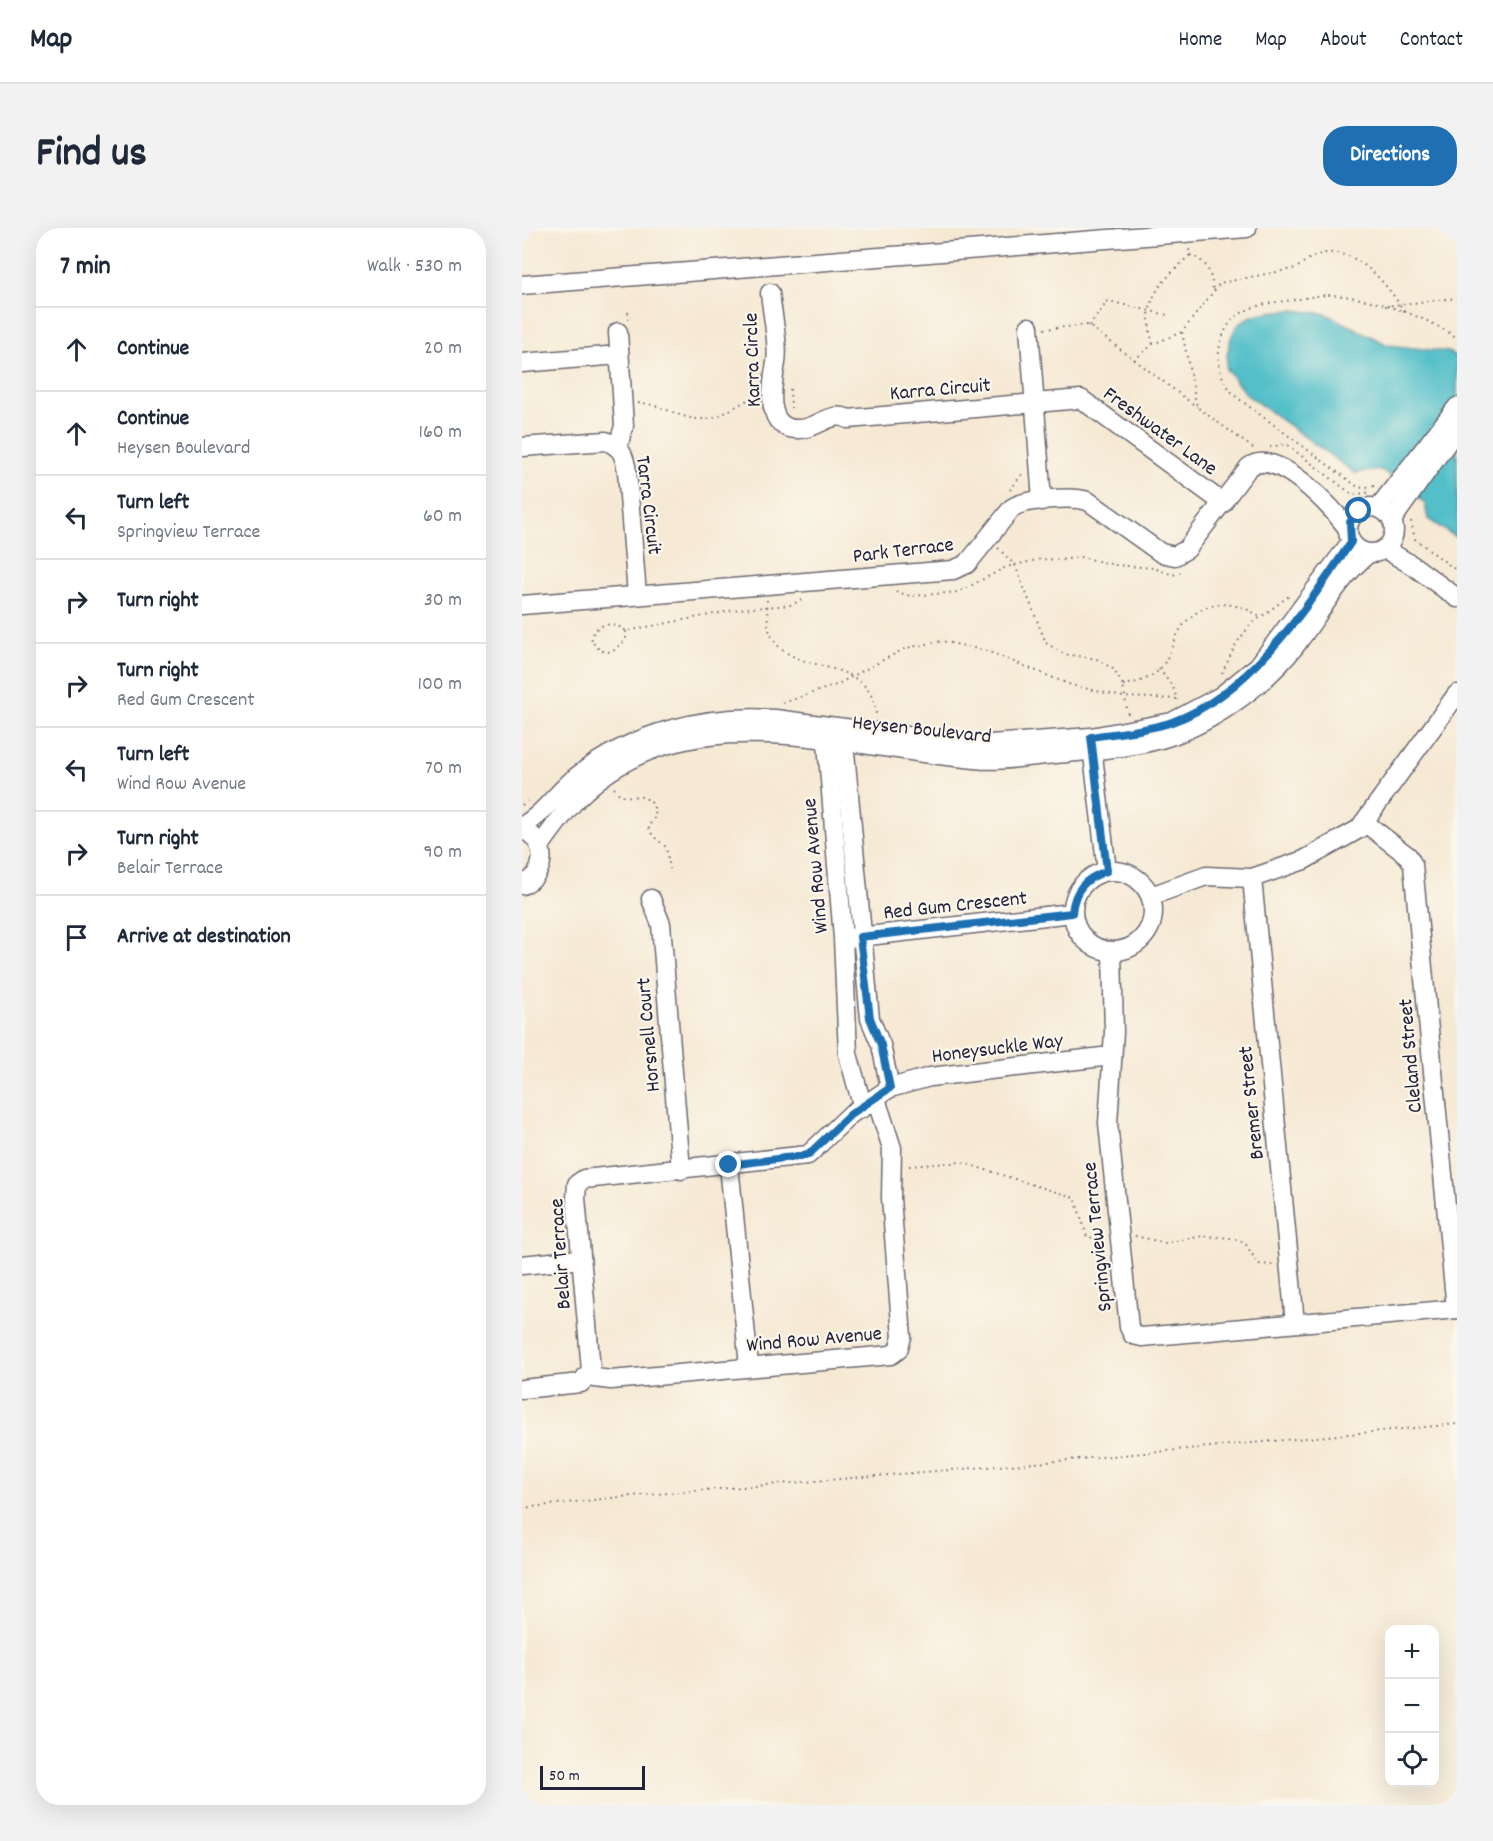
<!DOCTYPE html>
<meta charset="utf-8">
<style>
:root{--surface:#fff;--page:#f2f2f3;--text:#1f2937;--muted:#747a83;--line:#e0e1e3;--accent:#1f6fb2}
body{margin:0;font-family:Dekko,sans-serif;background:var(--page);color:var(--text)}
.controls{position:absolute;right:18px;bottom:18px;display:grid;overflow:hidden;border-radius:12px;box-shadow:0 6px 24px #0002}
.controls button{width:54px;height:54px;display:grid;place-items:center;padding:0;border:0;border-bottom:2px solid var(--line);background:var(--surface);color:var(--text);font:30px sans-serif}
.scale{position:absolute;left:18px;bottom:15px;width:105px;box-sizing:border-box;padding-left:6px;border:3px solid #22223b;border-top:0;font-size:16px;line-height:21px;white-space:nowrap;color:#22223b;-webkit-text-stroke:4px #fbf7ec;paint-order:stroke}
.stop{position:absolute;width:18px;height:18px;margin:-14px;border:4px solid #1f6fb2;border-radius:50%;background:#fff}
.stop.end{background:#1f6fb2;border-color:#fff;box-shadow:0 2px 6px #0008}
.list{margin:0;padding:0;list-style:none}
h2{display:flex;justify-content:space-between;align-items:center;height:78px;margin:0;padding:0 24px;font-size:26px}
h2 small{font-size:20px;font-weight:400;color:var(--muted)}
.list li{display:grid;grid-template-columns:39px 1fr auto;gap:18px;align-items:center;box-sizing:border-box;height:84px;padding:0 24px;border-top:2px solid var(--line)}
.list b{display:block;font-size:22px;white-space:nowrap}
.list p{margin:0;font-size:20px;white-space:nowrap;color:var(--muted)}
.list em{font-size:20px;font-style:normal;color:var(--muted)}
.icon{flex:none;width:33px;height:33px;fill:none;stroke:currentColor;stroke-width:2;stroke-linecap:round;stroke-linejoin:round}
.map{position:relative;flex:none;width:935px;height:1577px;overflow:hidden;border-radius:24px}
header{display:flex;align-items:center;gap:36px;box-sizing:border-box;height:84px;padding:0 30px;background:var(--surface);border-bottom:2px solid var(--line)}
header strong{font-size:28px}
nav{display:flex;gap:33px;margin-inline-start:auto;font-size:21px}
.intro{display:flex;align-items:center;justify-content:space-between;box-sizing:border-box;height:144px;padding:0 36px}
h1{margin:0;font-size:42px}
.button{padding:15px 27px;border-radius:24px;background:var(--accent);color:#fff;font-size:21px;font-weight:700}
main{display:flex;gap:36px;padding:0 36px}
aside{flex:1;background:var(--surface);border-radius:24px;box-shadow:0 6px 24px #0002}
.map>svg:first-child{display:block}
.water{fill:#52bfc9;stroke:#3a7082;stroke-width:1.5}
.lines{fill:none;stroke-linecap:round;stroke-linejoin:round}
.minor-casing{stroke:#6c6871;stroke-width:21}
.path{stroke:#6c6871;stroke-width:2;stroke-dasharray:1.5 4.5;stroke-linecap:butt}
.minor{stroke:#fff;stroke-width:18}
.route{stroke:#1f6fb2;stroke-width:8}
.labels{text-anchor:middle;stroke-width:4.5;stroke-linejoin:round;paint-order:stroke}
.street-label{font-size:21px;fill:#22223b;stroke:#fbf7ec}
</style>
<header>
<strong>Map</strong>
<nav><a>Home</a><a>Map</a><a>About</a><a>Contact</a></nav>
</header>
<div class="intro"><h1>Find us</h1><a class="button">Directions</a></div>
<main>
<aside>
<h2>7 min<small>Walk · 530 m</small></h2>
<ul class="list">
<li><svg class="icon" aria-label="ahead" viewBox="0 0 24 24"><path d="M12 20V5M6 11l6-6 6 6"/></svg><div><b>Continue</b></div><em>20 m</em></li>
<li><svg class="icon" aria-label="ahead" viewBox="0 0 24 24"><path d="M12 20V5M6 11l6-6 6 6"/></svg><div><b>Continue</b><p>Heysen Boulevard</p></div><em>160 m</em></li>
<li><svg class="icon" aria-label="left" viewBox="0 0 24 24"><path d="M17 20v-9H6M10 6l-5 5 5 5"/></svg><div><b>Turn left</b><p>Springview Terrace</p></div><em>60 m</em></li>
<li><svg class="icon" aria-label="right" viewBox="0 0 24 24"><path d="M7 20v-9h11M14 6l5 5-5 5"/></svg><div><b>Turn right</b></div><em>30 m</em></li>
<li><svg class="icon" aria-label="right" viewBox="0 0 24 24"><path d="M7 20v-9h11M14 6l5 5-5 5"/></svg><div><b>Turn right</b><p>Red Gum Crescent</p></div><em>100 m</em></li>
<li><svg class="icon" aria-label="left" viewBox="0 0 24 24"><path d="M17 20v-9H6M10 6l-5 5 5 5"/></svg><div><b>Turn left</b><p>Wind Row Avenue</p></div><em>70 m</em></li>
<li><svg class="icon" aria-label="right" viewBox="0 0 24 24"><path d="M7 20v-9h11M14 6l5 5-5 5"/></svg><div><b>Turn right</b><p>Belair Terrace</p></div><em>90 m</em></li>
<li><svg class="icon" aria-label="arrive" viewBox="0 0 24 24"><path d="M6 21V4h12l-3 4 3 4H6"/></svg><div><b>Arrive at destination</b></div></li>
</ul>
</aside>
<div class="map">
<svg width="935" height="1577" viewBox="0 0 935 1577">
<rect width="100%" height="100%" fill="#fbf7ec"/>
<filter id="ink" filterUnits="userSpaceOnUse"><feTurbulence type="fractalNoise" baseFrequency=".0167" numOctaves="2"/><feDisplacementMap in="SourceGraphic" scale="12" xChannelSelector="R" yChannelSelector="G"/><feConvolveMatrix kernelMatrix="1 2 1 2 8 2 1 2 1" color-interpolation-filters="sRGB"/></filter>
<filter id="wash" filterUnits="userSpaceOnUse"><feTurbulence type="fractalNoise" baseFrequency=".008" numOctaves="4" result="noise"/><feDisplacementMap in="SourceGraphic" scale="24" xChannelSelector="R" yChannelSelector="G"/><feGaussianBlur stdDeviation="1.35" result="paint"/><feColorMatrix in="noise" values="0 0 0 0 0 0 0 0 0 0 0 0 0 0 0 0 0 1.4 0 .05"/><feComposite in="paint" operator="in"/></filter>
<g filter="url(#wash)">
<rect width="100%" height="100%" fill="#f6e9d4"/>
<path class="water" d="M771,82L804,86L866,117L926,124L935,129V310L906,291L903,275L860,242L833,245L725,167L704,141C707,90 722,85 771,82Z"/>
</g>
<g filter="url(#ink)">
<g class="lines">
<g class="minor-casing">
<g id="minor">
<polyline points="0,57 725,0"/>
<path d="M248,65C250,85 257,116 254,135C250,157 241,203 278,201C295,201 309,182 326,191L559,171L701,275"/>
<polyline points="507,99 520,273"/>
<polyline points="96,104 102,198 96,218"/>
<polyline points="0,135 97,127"/>
<path d="M0,219L84,213C99,219 102,226 105,243L115,367"/>
<circle cx="849" cy="302" r="23"/>
<polyline points="856,280 935,179"/>
<polyline points="870,292 935,201"/>
<polyline points="863,321 893,339 935,370"/>
<path d="M0,377L431,342L445,336L490,280C502,271 551,268 566,273L639,325L653,328L665,321L727,239C755,219 810,279 826,301"/>
<polyline points="304,503 321,710 326,826 341,880"/>
<polyline points="321,503 348,791 359,817 368,860"/>
<polyline points="569,511 585,643"/>
<polyline points="842,594 886,628 891,637 934,1081"/>
<path d="M0,598C21,587 36,563 54,549C110,505 183,486 253,491L454,517L569,509L650,494L699,468L736,438L829,314"/>
<path d="M0,601C26,612 26,646 0,657"/>
<path d="M18,618C32,599 45,579 63,563C169,464 327,521 453,531C480,534 507,528 534,526C572,522 615,520 651,507C695,492 745,454 773,418C797,387 816,350 847,325"/>
<circle cx="591" cy="683" r="40"/>
<polyline points="730,650 773,1095"/>
<polyline points="629,668 684,648 730,650 782,632 837,601 935,466"/>
<polyline points="129,671 139,696 159,942"/>
<polyline points="328,710 550,685"/>
<polyline points="590,724 592,804 586,895 607,1099 611,1107 620,1109 935,1081"/>
<polyline points="207,937 227,1138"/>
<polyline points="0,1037 59,1031"/>
<polyline points="65,1149 89,1152 369,1127 376,1122 380,1109 369,970 370,920 354,871"/>
<polyline points="0,1161 59,1155 69,1142 54,970 55,956 62,951 286,927 329,886 368,860 408,849 589,828"/>
</g>
</g>
<g class="path">
<path d="M668,27C686,33 689,45 691,62"/>
<polyline points="863,78 935,70"/>
<polyline points="106,84 107,91"/>
<polyline points="567,98 586,73 645,87"/>
<polyline points="522,101 566,97 675,179"/>
<path d="M631,116C618,71 638,56 668,27L667,21"/>
<polyline points="612,132 631,116 660,104"/>
<polyline points="268,161 269,180"/>
<path d="M116,175C140,175 159,193 183,191C202,190 216,174 234,169"/>
<polyline points="748,219 764,216 831,267 848,264"/>
<path d="M731,220L675,179L660,104L698,55L775,40C818,0 860,47 883,85"/>
<path d="M852,258L837,260L713,168C699,152 693,135 699,113C708,82 735,76 764,73C778,71 791,68 805,67C844,67 904,88 935,110"/>
<polyline points="488,262 501,245"/>
<polyline points="889,293 893,311 935,343"/>
<polyline points="476,320 493,337 524,415 542,426 575,431 591,441 601,457 606,487"/>
<polyline points="374,364 389,368 437,364 484,339 519,331 539,332 559,329 593,337 632,340 651,347 662,343"/>
<path d="M245,372C246,383 244,399 250,409C271,450 350,425 354,487"/>
<path d="M104,403V412L90,424L79,423L69,413L72,403C81,394 94,395 104,403L218,381L268,377L283,371"/>
<polyline points="637,441 651,459 655,472"/>
<polyline points="700,445 714,416 728,397 767,368"/>
<path d="M601,457C613,455 625,452 635,444C648,432 650,413 660,399C679,372 710,370 737,388"/>
<polyline points="261,475 314,457 384,420 420,413 465,423 549,457 601,469 658,471"/>
<polyline points="92,560 99,568 122,569 131,576 134,588 126,599 131,608 144,619 148,641"/>
<polyline points="0,577 5,573"/>
<polyline points="387,938 439,934 553,970 565,1009 581,1011"/>
<polyline points="613,1008 644,1015 681,1008 709,1010 723,1015 736,1036 752,1037"/>
<polyline points="0,1280 98,1269 525,1234 935,1196"/>
</g>
<use href="#minor" class="minor"/>
</g>
</g>
<g class="lines" filter="url(#ink)">
<path class="route" d="M207,937L286,927L329,886L368,860L359,817L348,790L338,709L550,685C552,662 563,650 585,643L569,509C595,505 624,503 650,494C727,467 785,379 829,314L828,294L837,283"/>
</g>
<g class="labels">
<g class="street-label">
<text transform="translate(229 132) rotate(-92)" y="7">Karra Circle</text>
<text transform="translate(418 160) rotate(-5)" y="7">Karra Circuit</text>
<text transform="translate(639 202) rotate(36)" y="7">Freshwater Lane</text>
<text transform="translate(128 277) rotate(83)" y="7">Tarra Circuit</text>
<text transform="translate(381 321) rotate(-7)" y="7">Park Terrace</text>
<text transform="translate(400 500) rotate(6)" y="7">Heysen Boulevard</text>
<text transform="translate(292 638) rotate(-95)" y="7">Wind Row Avenue</text>
<text transform="translate(433 676) rotate(-6)" y="7">Red Gum Crescent</text>
<text transform="translate(125 807) rotate(-95)" y="7">Horsnell Court</text>
<text transform="translate(475 819) rotate(-7)" y="7">Honeysuckle Way</text>
<text transform="translate(887 828) rotate(-95)" y="7">Cleland Street</text>
<text transform="translate(728 875) rotate(-96)" y="7">Bremer Street</text>
<text transform="translate(574 1009) rotate(-96)" y="7">Springview Terrace</text>
<text transform="translate(37 1026) rotate(-94)" y="7">Belair Terrace</text>
<text transform="translate(292 1110) rotate(-5)" y="7">Wind Row Avenue</text>
</g>
</g>
</svg>
<div class="controls">
<button>+</button>
<button>−</button>
<button><svg class="icon" aria-label="locate" viewBox="0 0 24 24"><circle cx="12" cy="12" r="6"/><path d="M12 2v4M12 18v4M2 12h4M18 12h4"/></svg></button>
</div>
<div class="scale">50 m</div>
<div class="stop" style="left:837px;top:283px"></div>
<div class="stop end" style="left:207px;top:937px"></div>
</div>
</main>
